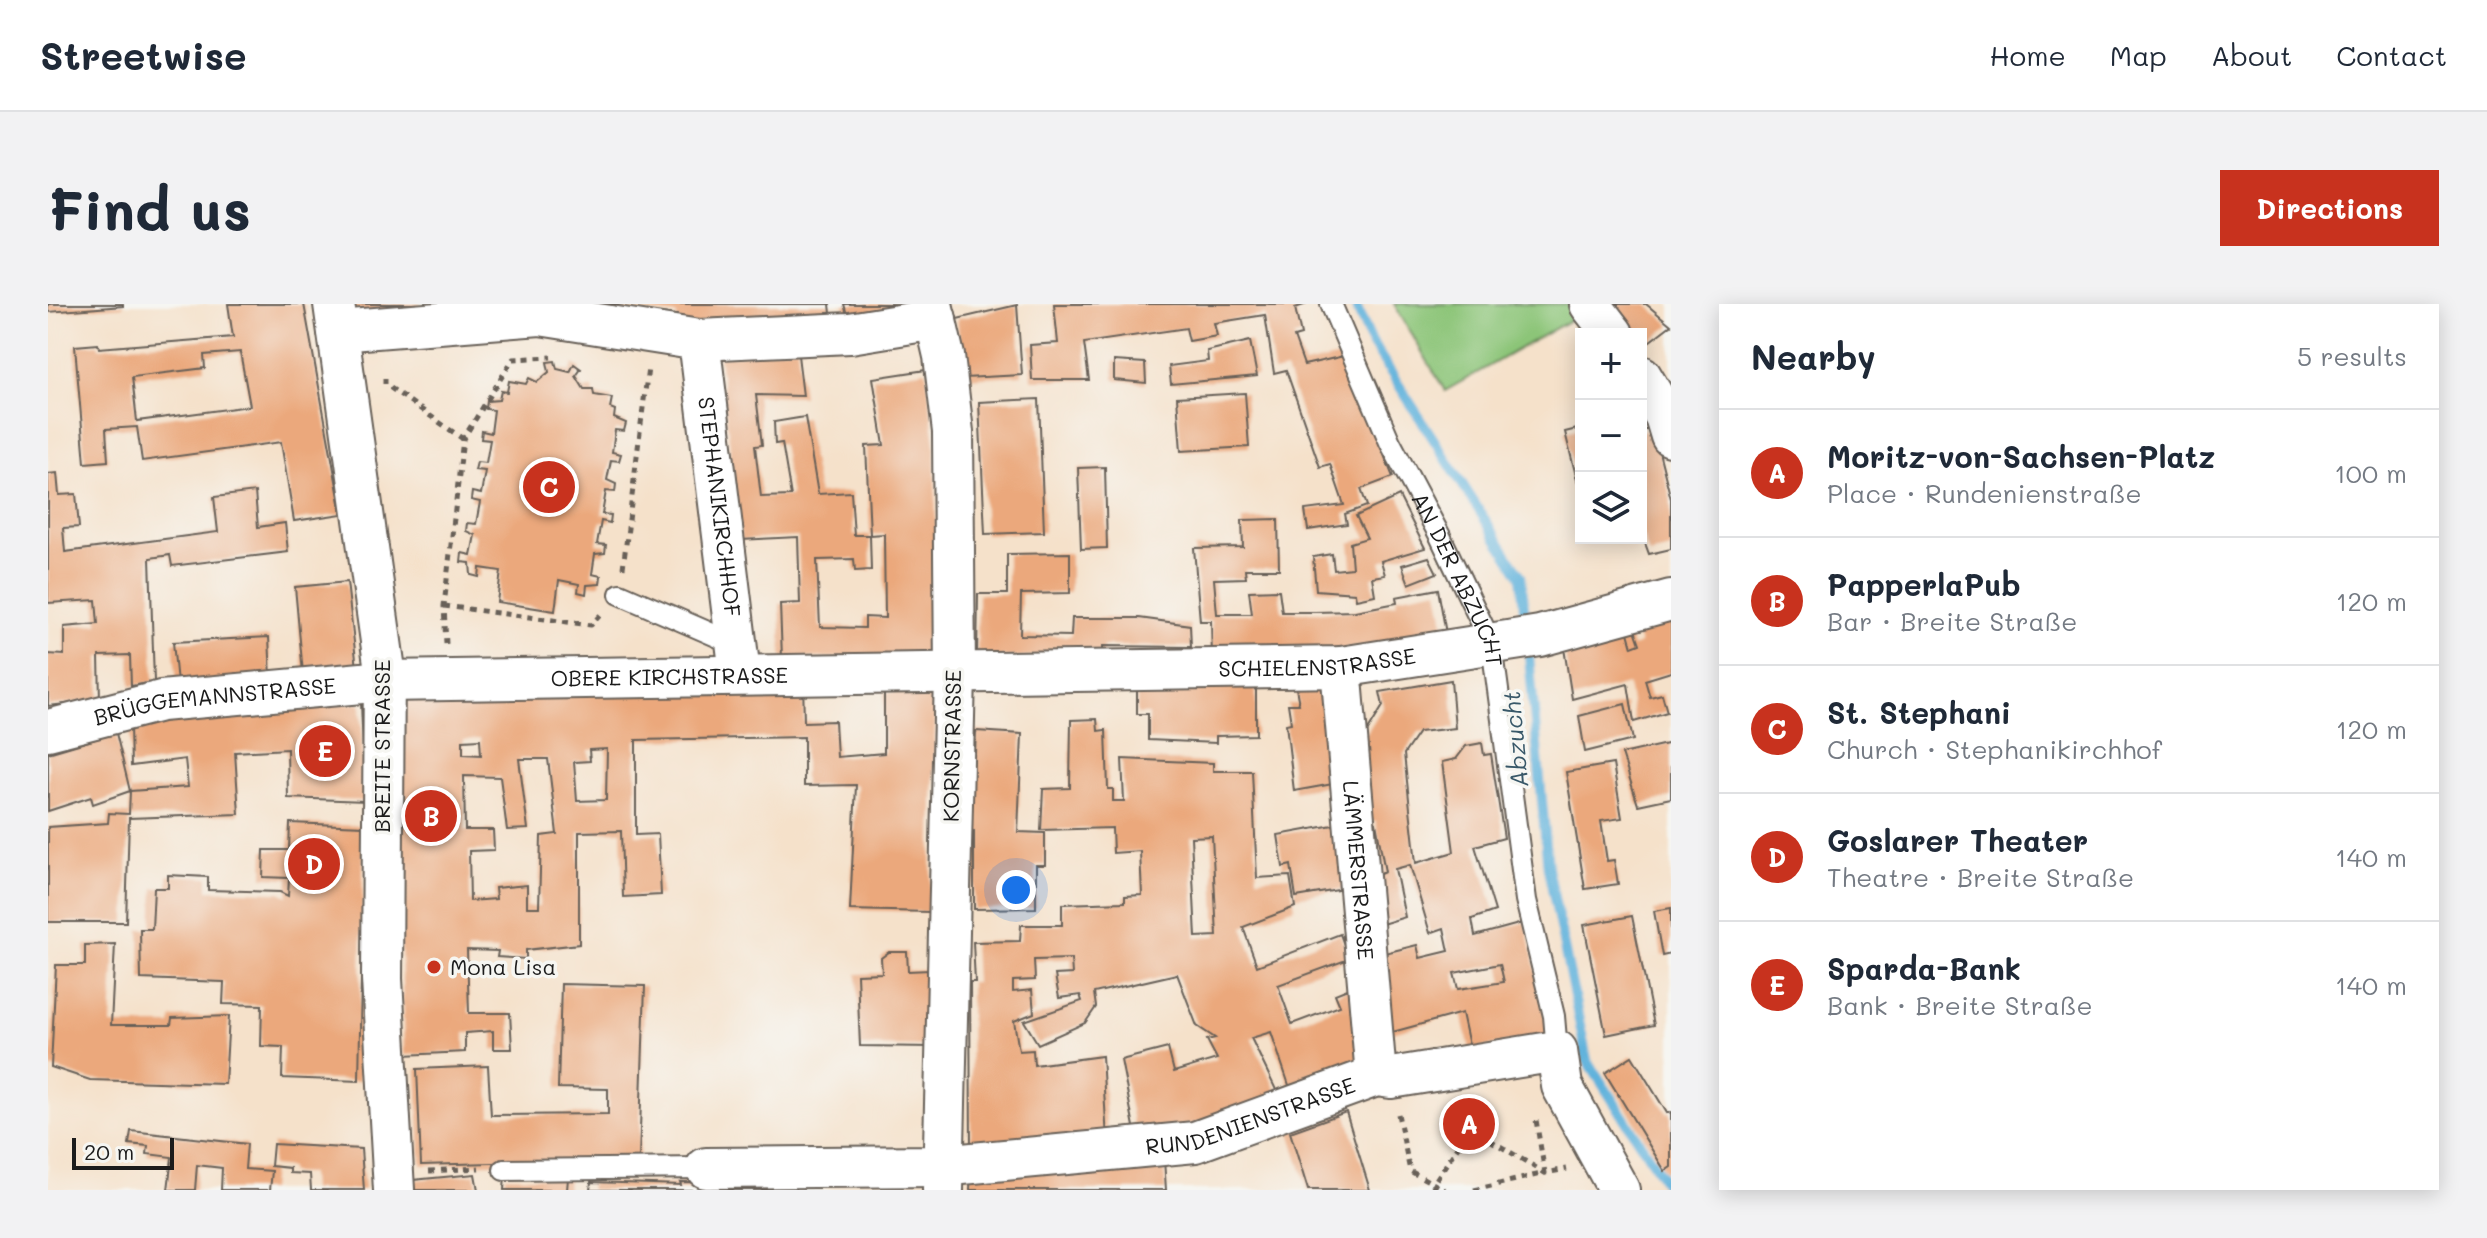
<!DOCTYPE html>
<meta charset="utf-8">
<style>
:root{--surface:#fff;--page:#f2f2f3;--text:#1f2937;--muted:#747a83;--line:#e0e1e3;--accent:#c8321e}
body{margin:0;font-family:Mali,sans-serif;background:var(--page);color:var(--text)}
.controls{position:absolute;right:24px;top:24px;display:grid;overflow:hidden;border-radius:0px;box-shadow:0 4px 20px #0003}
.controls button{width:72px;height:72px;display:grid;place-items:center;padding:0;border:0;border-bottom:2px solid var(--line);background:var(--surface);color:var(--text);font:40px sans-serif}
.scale{position:absolute;left:24px;bottom:20px;width:102px;box-sizing:border-box;padding-left:8px;border:4px solid #1c1c1c;border-top:0;font-size:22px;line-height:28px;white-space:nowrap;color:#1c1c1c;-webkit-text-stroke:6px #f6f6f2;paint-order:stroke}
.you{position:absolute;left:968px;top:586px;width:28px;height:28px;margin:-20px;border:6px solid #fff;border-radius:50%;background:#1a73e8;box-shadow:0 0 0 12px #1a73e833}
.badge{display:grid;place-items:center;width:52px;height:52px;border-radius:50%;background:var(--accent);color:#fff;font-size:26px;font-weight:700}
.pin{position:absolute;translate:-50% -50%;border:4px solid #fff;box-shadow:0 2px 8px #0006}
.list{margin:0;padding:0;list-style:none}
h2{display:flex;justify-content:space-between;align-items:center;height:104px;margin:0;padding:0 32px;font-size:34px}
h2 small{font-size:26px;font-weight:400;color:var(--muted)}
.list li{display:grid;grid-template-columns:52px 1fr auto;gap:24px;align-items:center;box-sizing:border-box;height:128px;padding:0 32px;border-top:2px solid var(--line)}
.list b{display:block;font-size:30px;white-space:nowrap}
.list p{margin:0;font-size:26px;white-space:nowrap;color:var(--muted)}
.list em{font-size:26px;font-style:normal;color:var(--muted)}
.icon{flex:none;width:44px;height:44px;fill:none;stroke:currentColor;stroke-width:2;stroke-linecap:round;stroke-linejoin:round}
.map{position:relative;flex:none;width:1623px;height:886px;overflow:hidden;border-radius:0px}
header{display:flex;align-items:center;gap:48px;box-sizing:border-box;height:112px;padding:0 40px;background:var(--surface);border-bottom:2px solid var(--line)}
header strong{font-size:38px}
nav{display:flex;gap:44px;margin-inline-start:auto;font-size:28px}
.intro{display:flex;align-items:center;justify-content:space-between;box-sizing:border-box;height:192px;padding:0 48px}
h1{margin:0;font-size:56px}
.button{padding:20px 36px;border-radius:0px;background:var(--accent);color:#fff;font-size:28px;font-weight:700}
main{display:flex;gap:48px;padding:0 48px}
aside{flex:1;background:var(--surface);border-radius:0px;box-shadow:0 4px 20px #0003}
.map>svg:first-child{display:block}
.green{fill:#8cc578;stroke:#54704a;stroke-width:2}
.lines{fill:none;stroke-linecap:round;stroke-linejoin:round}
.stream{stroke:#61b2dc;stroke-width:10}
.building{fill:#eba87b;fill-rule:evenodd}
.lane-casing{stroke:#686159;stroke-width:24}
.street-casing{stroke:#686159;stroke-width:44}
.path{stroke:#686159;stroke-width:5;stroke-dasharray:6 6;stroke-linecap:butt}
.lane{stroke:#fff;stroke-width:20}
.street{stroke:#fff;stroke-width:40}
.poi-dot{fill:#c8321e;stroke:#f6f6f2;stroke-width:3}
.labels{text-anchor:middle;stroke-width:7;stroke-linejoin:round;paint-order:stroke}
.street-label{font-size:22px;fill:#1c1c1c;stroke:#f6f6f2}
.poi-label{font-size:22px;fill:#1c1c1c;stroke:#f6f6f2;text-anchor:start}
.water-label{font-size:24px;font-style:italic;fill:#385869;stroke:#f6f6f2}
</style>
<header>
<strong>Streetwise</strong>
<nav><a>Home</a><a>Map</a><a>About</a><a>Contact</a></nav>
</header>
<div class="intro"><h1>Find us</h1><a class="button">Directions</a></div>
<main>
<div class="map">
<svg width="1623" height="886" viewBox="0 0 1623 886">
<rect width="100%" height="100%" fill="#f6f6f2"/>
<filter id="ink" filterUnits="userSpaceOnUse"><feTurbulence type="fractalNoise" baseFrequency=".0125" numOctaves="2"/><feDisplacementMap in="SourceGraphic" scale="16" xChannelSelector="R" yChannelSelector="G"/><feConvolveMatrix kernelMatrix="1 2 1 2 8 2 1 2 1" color-interpolation-filters="sRGB"/></filter>
<filter id="wash" filterUnits="userSpaceOnUse"><feTurbulence type="fractalNoise" baseFrequency=".006" numOctaves="4" result="noise"/><feDisplacementMap in="SourceGraphic" scale="32" xChannelSelector="R" yChannelSelector="G"/><feGaussianBlur stdDeviation="1.8" result="paint"/><feColorMatrix in="noise" values="0 0 0 0 0 0 0 0 0 0 0 0 0 0 0 0 0 1.4 0 .05"/><feComposite in="paint" operator="in"/></filter>
<g filter="url(#wash)">
<rect width="100%" height="100%" fill="#f5e1ca"/>
<polygon class="green" points="1346,0 1519,0 1531,11 1397,87"/>
<g class="lines">
<g class="stream">
<polyline points="1307,0 1324,39 1473,272 1478,325"/>
<polyline points="1480,341 1500,564 1539,756 1622,886"/>
</g>
</g>
<g id="blocks">
<g class="building">
<polygon points="0,0 75,0 75,2 0,8"/>
<path d="M180,0H256L294,210L246,217L233,138L94,157L89,123L58,125L60,157L37,159L27,42L50,40L51,44L185,33ZM192,48L202,102L89,117L84,73L157,64L156,51Z"/>
<polygon points="302,0 372,0 373,8 304,15"/>
<polygon points="543,0 782,0 784,19 628,24 629,11"/>
<polygon points="796,0 857,0 801,18"/>
<polygon points="1006,0 1259,0 1247,4 1253,31 1246,33 1256,61 1296,52 1345,173 1313,185 1319,202 1297,210 1299,220 1260,226 1257,206 1296,201 1282,160 1272,163 1238,66 1226,69 1217,11 1166,19 1169,32 1141,37 1138,24 1036,39 1041,76 984,76 982,41 1010,39"/>
<polygon points="1564,0 1598,0 1623,21 1593,44 1593,30 1577,30"/>
<polygon points="969,1 974,71 916,74 909,15"/>
<polygon points="1202,37 1209,72 1123,80 1121,62 1160,57 1159,47"/>
<path d="M749,43L755,92L708,91L714,141L707,142L713,193L743,192L734,139L727,140L726,118L757,113L770,190L803,188L806,231H822L818,142L836,141L825,74L878,66L887,138L889,353L734,354L732,300L752,299L750,233L693,236L671,53ZM836,230L837,314L817,313V324L772,323L769,256L806,255L807,267L823,266L822,231Z"/>
<polygon points="507,57 509,65 522,68 526,60 533,65 528,72 536,85 545,85 546,91 564,94 562,104 567,106 566,114 578,119 576,127 567,126 564,148 573,150 571,157 563,156 559,176 568,180 567,188 558,187 554,210 563,211 562,219 553,217 549,240 558,241 557,249 547,250 544,270 553,272 552,280 539,281 538,290 530,288 531,280 511,276 507,307 449,298 453,267 432,264 431,273 423,271 422,259 413,258 414,249 423,251 427,231 418,227 419,219 428,220 432,198 423,196 424,188 433,190 437,167 427,166 429,158 438,159 442,136 433,135 434,127 443,129 446,106 438,105 439,97 451,96 453,87 459,88 461,77 478,80 481,74 489,78 501,68 499,58"/>
<polygon points="1066,57 1097,59 1098,79 1066,76"/>
<polygon points="1197,89 1201,143 1133,147 1129,93"/>
<polygon points="991,95 996,228 937,230 931,98"/>
<polygon points="1533,124 1533,188 1532,188 1517,128"/>
<polygon points="1605,124 1623,195 1623,245 1601,250 1593,228 1593,127"/>
<polygon points="1057,163 1059,244 1033,245 1030,164"/>
<polygon points="9,169 11,191 28,190 31,223 15,224 17,248 170,228 166,193 207,188 210,223 237,219 240,248 124,262 122,251 102,254 106,378 83,382 82,351 51,352 52,396 0,402 0,350 16,351 16,323 50,320 48,296 0,299 0,170"/>
<polygon points="1351,192 1377,244 1333,257 1337,271 1324,273 1327,291 1308,295 1307,289 1268,286 1265,253 1284,250 1286,266 1304,264 1302,239 1319,234 1308,212"/>
<polygon points="1230,215 1231,265 1197,265 1198,274 1166,275 1169,310 1204,310 1201,287 1231,286 1234,308 1267,308 1307,307 1349,299 1348,293 1390,285 1399,335 1208,354 1164,352 1163,317 1152,317 1146,244 1195,243 1194,216"/>
<polygon points="1022,249 1022,289 973,290 972,331 1023,332 1024,314 1091,314 1142,321 1143,343 1055,342 1055,350 929,354 930,290 959,290 959,250"/>
<polygon points="1381,253 1389,269 1361,280 1354,261"/>
<polygon points="299,278 309,364 255,369 247,283"/>
<polygon points="1623,312 1623,368 1597,376 1602,393 1614,390 1619,408 1586,418 1580,380 1524,395 1516,344 1579,325 1584,343 1592,340 1586,323"/>
<polygon points="221,333 223,374 129,379 125,338"/>
<polygon points="1208,375 1208,431 1168,432 1168,439 1100,436 1100,410 1089,410 1089,380"/>
<polygon points="1276,376 1296,478 1246,487 1238,420 1243,419 1240,400 1251,400 1247,379"/>
<path d="M1403,376L1407,424L1371,428L1356,450L1368,559L1406,548L1394,458L1408,455L1418,442L1434,439L1436,451L1443,450L1456,534L1427,542L1447,607L1424,615L1427,632L1478,618L1501,731L1422,746L1414,709L1341,729L1325,652L1369,641L1372,654L1401,647L1396,624L1382,629L1362,561L1347,565L1357,613L1331,621L1325,573L1337,568L1328,518H1321L1316,433L1335,402L1332,388ZM1452,660L1456,678L1410,685L1406,669Z"/>
<path d="M755,377L756,418L787,417L789,453L836,449V388H888L882,608L802,606L808,481L756,482V433L588,436V531L610,530L613,591L575,593L573,527L531,528V640L478,646V655L449,653L450,647L419,646L421,709H462L464,745H445V727L417,729V748L356,751L349,497L355,393ZM432,435L433,451L415,450V436ZM559,445L558,496L529,497L526,458L542,457L541,446ZM471,455H500L509,530L493,532L491,603H479V581L447,584L448,595L422,597L421,547L446,546L445,526H417L416,472L452,473L459,526L480,525Z"/>
<polygon points="313,399 317,497 240,494 239,445 187,448 191,510 81,514 78,618 0,618 0,523 60,519 61,509 81,510 82,487 140,483 137,455 83,462 82,422 182,405"/>
<polygon points="1577,400 1585,436 1537,448 1531,412"/>
<path d="M1049,415L1050,427L1058,426L1060,485H1065V497H1076L1074,455L1165,459V467H1204L1209,574L1242,572L1247,603L1195,623L1209,662L1292,630L1301,655L1230,681L1244,720L1292,702L1287,690L1307,682L1315,758L1242,784L1223,728L1203,734L1230,790L1167,815L1088,833L1073,756L1120,744L1126,768L1169,755L1159,736L1167,734L1149,722L1129,670L1046,689L1048,703L1037,719L990,740L976,717L1034,697L1032,691L1011,694L1007,671L1024,670L1023,655L986,656L987,676L965,677V688L984,686L986,709L966,717L971,747L985,746L986,761L1054,752L1059,836L923,849L922,678H927L925,638L972,637L973,621H1014V600L1077,598V592L1094,591L1092,547L1065,549L1064,524L993,526L995,485L1022,484L1023,416ZM1164,532L1169,632L1148,633L1143,533Z"/>
<polygon points="928,427 974,430 970,528 997,529 997,561 988,561 988,604 926,605 926,527 913,528 917,449 927,449"/>
<polygon points="68,429 82,487 45,500 43,493 0,507 0,449"/>
<polygon points="1623,439 1623,494 1590,501 1574,450"/>
<polygon points="1565,460 1574,514 1553,517 1559,557 1566,556 1570,580 1537,585 1518,468"/>
<polygon points="242,519 316,522 311,777 234,774 235,743 213,742 214,701 175,700 176,678 93,675 92,625 104,625 106,584 120,584 120,571 160,573 160,586 232,588 240,592 241,574 215,573 216,546 241,546"/>
<polygon points="1291,520 1302,584 1248,593 1243,561 1235,563 1230,531"/>
<polygon points="1623,604 1623,650 1614,652 1606,607"/>
<polygon points="1584,612 1606,721 1558,731 1536,621"/>
<polygon points="67,640 63,721 123,721 124,714 181,712 177,780 42,776 3,763 8,661 37,661 37,641"/>
<polygon points="841,648 859,648 860,667 882,666 885,743 812,742 809,670 834,669 833,654"/>
<polygon points="513,680 597,682 591,855 373,861 369,765 440,762 443,811 560,810 560,785 510,784"/>
<polygon points="1584,752 1619,809 1623,808 1623,863 1617,867 1557,769"/>
<polygon points="1298,808 1322,886 1260,886 1242,828"/>
<polygon points="83,827 199,840 197,865 224,867 222,886 173,886 174,864 149,861 147,886 120,886 124,853 99,850 100,842 81,840"/>
<polygon points="225,840 313,845 316,886 263,886 262,870 242,869 242,864 223,862"/>
<polygon points="1116,855 1118,886 922,886 923,867"/>
<polygon points="427,870 430,886 367,886 365,876"/>
<polygon points="457,872 520,874 519,886 456,886"/>
<polygon points="543,878 633,881 632,878 735,879 735,886 542,886"/>
</g>
</g>
</g>
<g filter="url(#ink)">
<use href="#blocks" fill-opacity="0" stroke="#686159" stroke-width="2"/>
<g class="lines">
<g class="lane-casing">
<g id="lane">
<path id="s1" d="M1283,0L1342,138L1392,232L1444,341L1478,596L1506,712L1509,747"/>
<polyline points="572,290 687,340"/>
<polyline points="456,866 658,864"/>
</g>
</g>
<g class="street-casing">
<g id="street">
<polyline points="286,0 336,359 334,675 346,886"/>
<polyline points="884,0 896,52 905,128 907,370 895,886"/>
<polyline points="1542,0 1565,30"/>
<polyline points="290,27 492,11 651,36 802,29 888,15"/>
<path id="s2" d="M651,36L692,370"/>
<polyline points="1593,72 1617,112 1623,132"/>
<path id="s3" d="M1293,363L1328,772"/>
<path id="s4" d="M0,426L113,397L336,377L1293,363L1492,332L1623,296"/>
<path id="s5" d="M658,864L893,862L1147,838L1328,772L1343,774L1509,747L1514,782L1571,886"/>
</g>
</g>
<g class="path">
<polyline points="337,74 337,80 415,135"/>
<polyline points="575,264 600,64"/>
<polyline points="396,302 543,321 556,307"/>
<polyline points="398,340 396,302 415,135 465,55 503,53"/>
<polyline points="1435,805 1441,795"/>
<polygon points="1435,805 1442,836 1411,841 1405,811"/>
<polyline points="1350,810 1362,867 1397,886"/>
<polyline points="1442,836 1497,869 1519,865"/>
<polyline points="381,867 431,864"/>
<polyline points="1386,886 1385,880 1411,841"/>
<polyline points="1426,886 1497,869 1488,816"/>
</g>
<use href="#lane" class="lane"/>
<use href="#street" class="street"/>
</g>
</g>
<circle class="poi-dot" cx="386" cy="663" r="8"/>
<g class="labels">
<g class="street-label">
<text dy="8" stroke="none"><textPath href="#s2" startOffset="168">STEPHANIKIRCHHOF</textPath></text>
<text dy="8" stroke="none"><textPath href="#s1" startOffset="304">AN DER ABZUCHT</textPath></text>
<text dy="8" stroke="none"><textPath href="#s4" startOffset="1274">SCHIELENSTRASSE</textPath></text>
<text dy="8" stroke="none"><textPath href="#s4" startOffset="626">OBERE KIRCHSTRASSE</textPath></text>
<text dy="8" stroke="none"><textPath href="#s4" startOffset="170">BRÜGGEMANNSTRASSE</textPath></text>
<text transform="translate(334 442) rotate(-90)" y="8">BREITE STRASSE</text>
<text transform="translate(904 442) rotate(-89)" y="8">KORNSTRASSE</text>
<text dy="8" stroke="none"><textPath href="#s3" startOffset="204">LÄMMERSTRASSE</textPath></text>
<text dy="8" stroke="none"><textPath href="#s5" startOffset="550">RUNDENIENSTRASSE</textPath></text>
</g>
<g class="poi-label">
<text x="402" y="671">Mona Lisa</text>
</g>
<g class="water-label">
<text transform="translate(1468 435) rotate(-95)" y="8">Abzucht</text>
</g>
</g>
</svg>
<div class="controls">
<button>+</button>
<button>−</button>
<button><svg class="icon" aria-label="layers" viewBox="0 0 24 24"><path d="M12 4l9 5-9 5-9-5zM3 14l9 5 9-5"/></svg></button>
</div>
<div class="scale">20 m</div>
<div class="you"></div>
<div class="pin badge" style="left:1421px;top:820px">A</div>
<div class="pin badge" style="left:383px;top:512px">B</div>
<div class="pin badge" style="left:501px;top:183px">C</div>
<div class="pin badge" style="left:266px;top:560px">D</div>
<div class="pin badge" style="left:277px;top:447px">E</div>
</div>
<aside>
<h2>Nearby<small>5 results</small></h2>
<ul class="list">
<li><span class="badge">A</span><div><b>Moritz-von-Sachsen-Platz</b><p>Place · Rundenienstraße</p></div><em>100 m</em></li>
<li><span class="badge">B</span><div><b>PapperlaPub</b><p>Bar · Breite Straße</p></div><em>120 m</em></li>
<li><span class="badge">C</span><div><b>St. Stephani</b><p>Church · Stephanikirchhof</p></div><em>120 m</em></li>
<li><span class="badge">D</span><div><b>Goslarer Theater</b><p>Theatre · Breite Straße</p></div><em>140 m</em></li>
<li><span class="badge">E</span><div><b>Sparda-Bank</b><p>Bank · Breite Straße</p></div><em>140 m</em></li>
</ul>
</aside>
</main>
